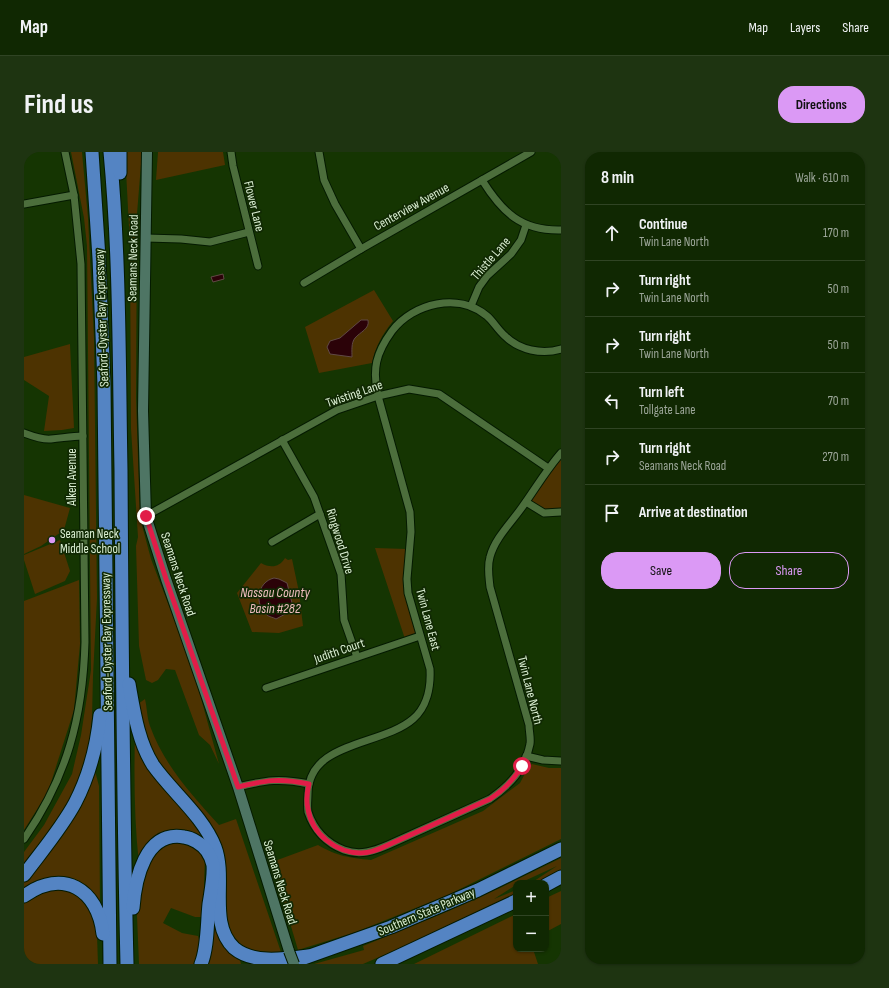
<!DOCTYPE html>
<meta charset="utf-8">
<style>
:root{--surface:#102802;--page:#1e3411;--text:#f1f3f6;--muted:#9ca699;--line:#304424;--accent:#db99f5}
body{margin:0;font-family:"Sofia Sans Condensed",sans-serif;background:var(--page);color:var(--text)}
.controls{position:absolute;right:12px;bottom:12px;display:grid;overflow:hidden;border-radius:8px;box-shadow:0 1px 3px #0004}
.controls button{width:36px;height:36px;display:grid;place-items:center;padding:0;border:0;border-bottom:1px solid var(--line);background:var(--surface);color:var(--text);font:20px sans-serif}
.stop{position:absolute;width:12px;height:12px;margin:-9px;border:3px solid #e11d48;border-radius:50%;background:#fff}
.stop.end{background:#e11d48;border-color:#fff;box-shadow:0 1px 4px #0008}
.list{margin:0;padding:0;list-style:none}
h2{display:flex;justify-content:space-between;align-items:center;height:52px;margin:0;padding:0 16px;font-size:17px}
h2 small{font-size:13px;font-weight:400;color:var(--muted)}
.list li{display:grid;grid-template-columns:26px 1fr auto;gap:12px;align-items:center;box-sizing:border-box;height:56px;padding:0 16px;border-top:1px solid var(--line)}
.list b{display:block;font-size:15px;white-space:nowrap}
.list p{margin:0;font-size:13px;white-space:nowrap;color:var(--muted)}
.list em{font-size:13px;font-style:normal;color:var(--muted)}
.actions{display:flex;gap:8px;padding:12px 16px}
.actions a{flex:1;padding:9px 0;border:1px solid var(--accent);border-radius:16px;text-align:center;font-size:14px;color:var(--accent)}
.actions .main{background:var(--accent);color:#111}
.icon{flex:none;width:22px;height:22px;fill:none;stroke:currentColor;stroke-width:2;stroke-linecap:round;stroke-linejoin:round}
.map{position:relative;flex:none;width:537px;height:812px;overflow:hidden;border-radius:16px}
header{display:flex;align-items:center;gap:24px;box-sizing:border-box;height:56px;padding:0 20px;background:var(--surface);border-bottom:1px solid var(--line)}
header strong{font-size:19px}
nav{display:flex;gap:22px;margin-inline-start:auto;font-size:14px}
.intro{display:flex;align-items:center;justify-content:space-between;box-sizing:border-box;height:96px;padding:0 24px}
h1{margin:0;font-size:28px}
.button{padding:10px 18px;border-radius:16px;background:var(--accent);color:#111;font-size:14px;font-weight:700}
main{display:flex;gap:24px;padding:0 24px}
aside{flex:1;background:var(--surface);border-radius:16px;box-shadow:0 1px 3px #0004}
.map>svg:first-child{display:block}
.green{fill:#4d3301}
.water{fill:#2b0208;stroke:#604945}
.lines{fill:none;stroke-linecap:round;stroke-linejoin:round}
.minor-casing{stroke:#041a00;stroke-width:9}
.secondary-casing{stroke:#041a00;stroke-width:12}
.motorway-casing{stroke:#041a00;stroke-width:15}
.minor{stroke:#4c6e3c;stroke-width:7}
.secondary{stroke:#4e7564;stroke-width:10}
.motorway{stroke:#5484c3;stroke-width:13}
.secondary-bridge-casing{stroke:#041a00;stroke-width:12;stroke-linecap:butt}
.secondary-bridge{stroke:#4e7564;stroke-width:10}
.route{stroke:#e11d48;stroke-width:5}
.poi-dot{fill:#db99f5;stroke:#112904;stroke-width:1.5}
.labels{text-anchor:middle;stroke-width:3.5;stroke-linejoin:round;paint-order:stroke}
.street-label{font-size:13px;fill:#dbefd3;stroke:#112904}
.poi-label{font-size:13px;fill:#dbefd3;stroke:#112904;text-anchor:start}
.water-label{font-size:14px;font-style:italic;fill:#f1bec0;stroke:#112904}
</style>
<header>
<strong>Map</strong>
<nav><a>Map</a><a>Layers</a><a>Share</a></nav>
</header>
<div class="intro"><h1>Find us</h1><a class="button">Directions</a></div>
<main>
<div class="map">
<svg width="537" height="812" viewBox="0 0 537 812">
<rect width="100%" height="100%" fill="#153502"/>
<g class="green">
<polygon points="47,0 58,0 64,66 70,186 73,446 69,524 68,566 64,606 43,654 0,715 0,700 20,673 48,622 57,583 67,518 63,94 60,66"/>
<polygon points="101,0 118,0 113,62 112,246 116,366 127,407 169,517 195,612 186,593 175,583 151,518 142,517 134,528 128,531 122,528 115,494 112,394 114,385 107,277 106,94"/>
<polygon points="134,0 199,0 201,13 132,28"/>
<path d="M350,138L369,169C358,183 352,193 348,211L295,221L281,175Z"/>
<polygon points="46,192 50,276 38,278 20,279 25,244 0,228 0,205"/>
<polygon points="537,302 537,360 520,360 503,350"/>
<polygon points="0,343 46,356 40,378 17,394 0,402"/>
<polygon points="36,388 46,419 41,429 11,442 0,408 0,403"/>
<polygon points="351,396 383,397 381,425 394,482 381,487"/>
<path d="M261,406L264,408L268,407L275,440L279,474L255,481L228,480L213,441L237,411C246,416 255,416 261,406Z"/>
<polygon points="55,428 56,492 50,558 24,640 0,678 0,449"/>
<path d="M121,547C123,555 123,566 126,574C140,613 168,643 195,673L212,667L258,803L236,806L204,784L200,764L202,743L200,716L128,601L114,552Z"/>
<path d="M111,578L184,687L179,690L146,682L115,712C110,667 110,623 111,578Z"/>
<path d="M508,612L525,616H537V687L424,743L332,780L274,798L248,710L294,693C313,704 325,706 347,708L459,659L496,631L505,614Z"/>
<polygon points="71,619 75,634 76,755 49,728 0,738 0,730 60,648"/>
<path d="M150,688C166,690 174,692 181,706L179,761L177,765H171L147,756L139,771L158,781L174,784L177,794L173,812H115L113,764L116,735L124,708L136,694Z"/>
<polygon points="537,706 537,720 515,731 507,731 533,714 496,731 492,731 492,733 470,747 492,738 492,743 434,771 339,812 290,812 340,798 339,794 427,758 476,736"/>
<polygon points="22,737 40,737 56,744 68,756 73,783 74,812 0,812 0,750"/>
<polygon points="537,739 537,772 522,780 522,746"/>
<polygon points="492,762 492,797 509,797 514,812 390,812"/>
<polygon points="187,773 193,775 203,798 216,808 217,812 181,812"/>
</g>
<g class="water">
<polygon points="199,122 200,127 189,130 187,125"/>
<path d="M337,168H344C346,177 336,180 331,186C327,191 328,199 328,205L306,202L303,195L306,189L316,186Z"/>
<path d="M250,426L255,427L263,431L268,451L265,460L252,467C249,465 245,465 243,463C230,453 233,430 250,426Z"/>
</g>
<g class="lines">
<g class="minor-casing">
<g id="minor">
<polyline points="207,0 209,14 234,114"/>
<polyline points="295,0 300,28 311,52 337,97"/>
<path d="M458,28C478,60 497,79 537,78"/>
<polyline points="0,52 50,43"/>
<polyline points="122,86 157,87 186,90 225,80"/>
<polyline points="280,131 337,97 507,0"/>
<polyline points="447,154 455,135 463,124 487,102 497,88 502,73"/>
<path d="M537,197C518,203 495,198 481,184C474,178 469,169 463,164C435,140 389,151 368,179C352,201 348,217 354,244L386,360L387,380L383,427L384,441L406,517C407,535 403,555 389,567C358,594 284,589 284,642C284,647 283,654 284,660C290,678 302,691 320,698C336,704 350,699 364,693L466,647C486,633 501,617 506,592C507,586 505,579 505,573L466,435C465,425 463,415 466,405C471,385 490,368 501,351C513,334 523,317 537,301"/>
<path d="M0,281C8,284 18,288 27,287C39,286 47,284 59,284"/>
<polyline points="258,288 290,345 317,422 320,468 333,505"/>
<polyline points="502,350 520,361 537,360"/>
<polyline points="122,364 313,258 354,244 385,237 415,242 524,316"/>
<polyline points="248,390 296,362"/>
<polyline points="242,536 396,484"/>
<polyline points="502,604 519,608 537,609"/>
<path d="M214,635C242,628 256,626 285,632"/>
<path d="M0,687C43,625 59,565 61,490L57,112L50,43L41,0"/>
</g>
</g>
<g class="secondary-casing">
<polyline id="secondary" points="123,0 119,259 122,364 142,427 214,635 265,799"/>
</g>
<g class="motorway-casing">
<g id="motorway">
<polyline points="68,0 75,106 80,233 86,812"/>
<path d="M86,0C96,106 95,212 97,318C98,483 99,647 103,812"/>
<polyline points="96,21 96,0"/>
<path d="M105,532C110,560 114,589 129,613C148,640 179,664 191,695C203,727 184,771 210,796C229,812 260,807 284,804"/>
<path d="M0,723C17,700 37,677 51,651C65,624 73,593 76,563"/>
<polyline points="522,733 537,725"/>
<path d="M0,744C39,716 74,737 79,782"/>
<path d="M109,756C111,728 121,678 160,685C168,686 178,692 183,699C185,702 188,708 189,713C190,725 187,739 185,752C183,770 184,795 177,812"/>
<polyline points="277,807 367,775 454,738 537,697"/>
<polyline points="358,812 492,749"/>
</g>
</g>
<use href="#minor" class="minor"/>
<use href="#secondary" class="secondary"/>
<use href="#motorway" class="motorway"/>
<g class="secondary-bridge-casing">
<polyline id="secondary-bridge" points="265,799 270,812"/>
</g>
<use href="#secondary-bridge" class="secondary-bridge"/>
</g>
<g class="lines">
<path class="route" d="M122,364L142,427L214,635C242,628 256,626 285,632C283,640 282,649 284,657C288,682 312,701 337,701C347,701 356,697 364,693L466,647C480,638 489,629 498,614"/>
</g>
<circle class="poi-dot" cx="28" cy="388" r="4"/>
<g class="labels">
<g class="street-label">
<text transform="translate(231 54) rotate(76)" y="5">Flower Lane</text>
<text transform="translate(387 54) rotate(-29)" y="5">Centerview Avenue</text>
<text transform="translate(108 106) rotate(-89)" y="5">Seamans Neck Road</text>
<text transform="translate(466 106) rotate(-49)" y="5">Thistle Lane</text>
<text transform="translate(77 166) rotate(-92)" y="5">Seaford-Oyster Bay Expressway</text>
<text transform="translate(330 241) rotate(-19)" y="5">Twisting Lane</text>
<text transform="translate(47 325) rotate(-90)" y="5">Alken Avenue</text>
<text transform="translate(317 389) rotate(73)" y="5">Ringwood Drive</text>
<text transform="translate(155 422) rotate(72)" y="5">Seamans Neck Road</text>
<text transform="translate(405 467) rotate(75)" y="5">Twin Lane East</text>
<text transform="translate(82 490) rotate(-91)" y="5">Seaford-Oyster Bay Expressway</text>
<text transform="translate(315 498) rotate(-19)" y="5">Judith Court</text>
<text transform="translate(507 538) rotate(76)" y="5">Twin Lane North</text>
<text transform="translate(257 730) rotate(73)" y="5">Seamans Neck Road</text>
<text transform="translate(402 759) rotate(-23)" y="5">Southern State Parkway</text>
</g>
<g class="poi-label">
<text x="36" y="386">Seaman Neck<tspan x="36" dy="15">Middle School</tspan></text>
</g>
<g class="water-label">
<text x="251" y="445">Nassau County<tspan x="251" dy="16">Basin #282</tspan></text>
</g>
</g>
</svg>
<div class="controls">
<button>+</button>
<button>−</button>
</div>
<div class="stop" style="left:498px;top:614px"></div>
<div class="stop end" style="left:122px;top:364px"></div>
</div>
<aside>
<h2>8 min<small>Walk · 610 m</small></h2>
<ul class="list">
<li><svg class="icon" aria-label="ahead" viewBox="0 0 24 24"><path d="M12 20V5M6 11l6-6 6 6"/></svg><div><b>Continue</b><p>Twin Lane North</p></div><em>170 m</em></li>
<li><svg class="icon" aria-label="right" viewBox="0 0 24 24"><path d="M7 20v-9h11M14 6l5 5-5 5"/></svg><div><b>Turn right</b><p>Twin Lane North</p></div><em>50 m</em></li>
<li><svg class="icon" aria-label="right" viewBox="0 0 24 24"><path d="M7 20v-9h11M14 6l5 5-5 5"/></svg><div><b>Turn right</b><p>Twin Lane North</p></div><em>50 m</em></li>
<li><svg class="icon" aria-label="left" viewBox="0 0 24 24"><path d="M17 20v-9H6M10 6l-5 5 5 5"/></svg><div><b>Turn left</b><p>Tollgate Lane</p></div><em>70 m</em></li>
<li><svg class="icon" aria-label="right" viewBox="0 0 24 24"><path d="M7 20v-9h11M14 6l5 5-5 5"/></svg><div><b>Turn right</b><p>Seamans Neck Road</p></div><em>270 m</em></li>
<li><svg class="icon" aria-label="arrive" viewBox="0 0 24 24"><path d="M6 21V4h12l-3 4 3 4H6"/></svg><div><b>Arrive at destination</b></div></li>
</ul>
<div class="actions"><a class="main">Save</a><a>Share</a></div>
</aside>
</main>
